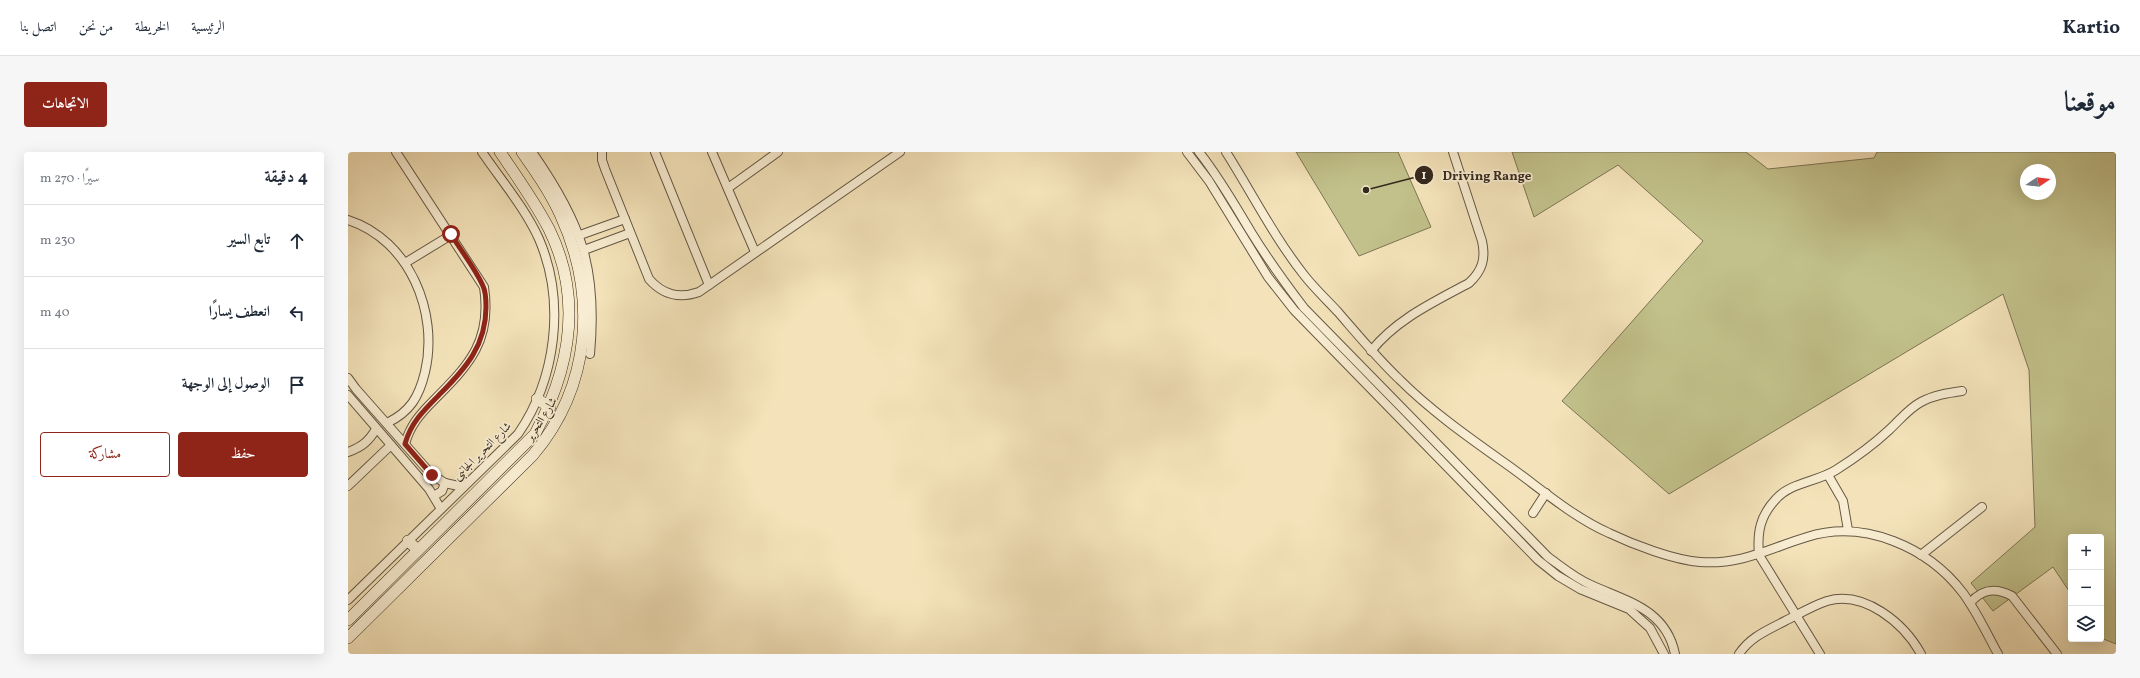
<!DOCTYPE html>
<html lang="ar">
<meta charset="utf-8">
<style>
:root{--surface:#fff;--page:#f6f6f7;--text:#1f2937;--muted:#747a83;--line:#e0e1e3;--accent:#8f2418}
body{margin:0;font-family:Vollkorn,Amiri,serif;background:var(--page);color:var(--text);direction:rtl}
.controls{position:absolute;right:12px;bottom:12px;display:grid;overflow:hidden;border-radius:4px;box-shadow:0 4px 16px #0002}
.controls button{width:36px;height:36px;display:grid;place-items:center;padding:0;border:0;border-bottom:1px solid var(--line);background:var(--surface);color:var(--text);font:20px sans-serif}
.compass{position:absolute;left:1672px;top:12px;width:36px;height:36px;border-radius:50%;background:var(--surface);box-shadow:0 4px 16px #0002;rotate:77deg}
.stop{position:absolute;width:12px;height:12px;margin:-9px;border:3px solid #8f2418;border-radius:50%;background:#fff}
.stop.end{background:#8f2418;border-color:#fff;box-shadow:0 1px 4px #0008}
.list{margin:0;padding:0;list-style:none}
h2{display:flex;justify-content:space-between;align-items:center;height:52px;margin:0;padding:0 16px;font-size:17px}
h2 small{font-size:13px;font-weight:400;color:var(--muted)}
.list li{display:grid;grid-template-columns:26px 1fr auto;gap:12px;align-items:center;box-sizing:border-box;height:72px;padding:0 16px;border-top:1px solid var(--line)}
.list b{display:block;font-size:15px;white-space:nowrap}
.list em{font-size:13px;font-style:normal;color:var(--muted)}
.actions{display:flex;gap:8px;padding:12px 16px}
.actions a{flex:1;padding:9px 0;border:1px solid var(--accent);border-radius:4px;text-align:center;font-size:14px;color:var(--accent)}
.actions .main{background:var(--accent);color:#fff}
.icon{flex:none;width:22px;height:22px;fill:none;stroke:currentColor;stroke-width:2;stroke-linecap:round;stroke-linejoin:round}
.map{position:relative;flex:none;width:1768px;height:502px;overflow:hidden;direction:ltr;border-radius:4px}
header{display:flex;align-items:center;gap:24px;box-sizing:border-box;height:56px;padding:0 20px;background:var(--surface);border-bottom:1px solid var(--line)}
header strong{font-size:19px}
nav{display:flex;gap:22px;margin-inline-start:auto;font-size:14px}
.intro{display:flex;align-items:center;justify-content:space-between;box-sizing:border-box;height:96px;padding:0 24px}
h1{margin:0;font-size:28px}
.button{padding:10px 18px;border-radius:4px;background:var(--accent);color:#fff;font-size:14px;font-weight:700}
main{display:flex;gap:24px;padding:0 24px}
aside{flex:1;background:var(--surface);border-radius:4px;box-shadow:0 4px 16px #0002}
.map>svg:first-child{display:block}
.green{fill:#c2c18b;stroke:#7c7554;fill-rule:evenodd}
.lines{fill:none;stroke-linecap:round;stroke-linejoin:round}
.street-casing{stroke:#655844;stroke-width:10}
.secondary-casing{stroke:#35291d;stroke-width:12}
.street{stroke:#f8edd2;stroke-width:8}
.secondary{stroke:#f8edd2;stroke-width:11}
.route{stroke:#8f2418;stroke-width:5}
.labels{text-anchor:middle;stroke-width:3.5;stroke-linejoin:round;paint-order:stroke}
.street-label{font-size:12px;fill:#35291d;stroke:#f8edd2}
.leader{fill:none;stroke:#35291d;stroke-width:1.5}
.callout-dot{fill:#35291d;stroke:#f8edd2;stroke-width:1.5}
.mark-label{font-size:12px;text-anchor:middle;font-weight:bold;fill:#fff}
.callout-label{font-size:13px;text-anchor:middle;font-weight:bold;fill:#35291d;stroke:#f8edd2;stroke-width:3.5;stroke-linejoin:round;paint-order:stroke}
</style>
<header>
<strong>Kartio</strong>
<nav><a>الرئيسية</a><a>الخريطة</a><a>من نحن</a><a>اتصل بنا</a></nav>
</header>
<div class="intro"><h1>موقعنا</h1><a class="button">الاتجاهات</a></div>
<main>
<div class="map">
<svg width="1768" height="502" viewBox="0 0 1768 502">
<rect width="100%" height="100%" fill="#f4e3ba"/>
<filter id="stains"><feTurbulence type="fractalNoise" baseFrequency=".005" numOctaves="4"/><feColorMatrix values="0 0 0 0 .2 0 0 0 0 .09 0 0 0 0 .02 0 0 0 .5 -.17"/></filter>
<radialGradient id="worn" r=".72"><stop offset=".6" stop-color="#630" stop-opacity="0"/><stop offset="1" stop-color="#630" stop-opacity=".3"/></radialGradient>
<g class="green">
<polygon points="948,0 1050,0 1083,75 1011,104"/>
<path d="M1164,0H1398L1420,17L1526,6L1529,0H1768V492L1753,486V385H1723V442L1705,415L1645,459L1623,431L1687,375L1681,218L1655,142L1321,342L1214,249L1355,89L1270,13L1186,65ZM1678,18H1702V42H1678Z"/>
</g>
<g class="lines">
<g class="street-casing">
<g id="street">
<path d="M48,0L136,135C144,188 122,212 87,247C73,261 62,273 57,292"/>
<path d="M184,0C233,70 250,116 242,202"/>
<path d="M254,0V8L257,17L301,127C315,143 331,147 351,140L552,0"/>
<polyline points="307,0 361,133"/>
<polyline points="364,0 407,100"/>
<polyline points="839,0 861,29 920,125 946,158 1190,408 1210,424 1232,437 1281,457 1302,476 1316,502"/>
<path d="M851,0C871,25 886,52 903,80C919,106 937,131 956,156L1200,405C1214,415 1227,426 1243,433C1278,449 1318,457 1327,502"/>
<path d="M878,0C904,41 926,85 956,123C966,136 979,148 990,160C1010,183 1029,206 1051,227C1084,260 1123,287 1161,314C1193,337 1225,365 1261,381C1286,393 1326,408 1352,410C1394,413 1422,396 1459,385C1516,367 1580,395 1615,441C1629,460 1639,482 1650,502"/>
<polyline points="380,36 430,0"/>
<path d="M0,68C62,88 91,161 77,220C71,245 62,260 39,271"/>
<polyline points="232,83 277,67"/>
<polyline points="236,98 282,81"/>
<polyline points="57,111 103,83"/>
<path d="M1023,199C1049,167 1084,151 1121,131C1134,119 1138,107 1134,89L1105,0"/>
<polyline points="0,226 8,237 84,323 97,331 115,335"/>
<polyline points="0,243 81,337 93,357"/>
<path d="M0,300C14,295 21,289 28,277"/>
<polyline points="1480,323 1495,349 1500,378"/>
<polyline points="0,334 43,293"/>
<polyline points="86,344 94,339 97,331"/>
<polyline points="1185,361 1198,341"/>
<polyline points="1573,403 1634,355"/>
<path d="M0,448L170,282C208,227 218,150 191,87C177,56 153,28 134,0"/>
<path d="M1622,451C1634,437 1647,435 1664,444L1709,502"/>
<path d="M1391,502C1402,485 1420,478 1437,469C1451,462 1464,454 1479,449C1516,438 1556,471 1573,502"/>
<path d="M1472,502L1411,403C1409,380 1412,364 1428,347C1443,330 1469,330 1488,318C1507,306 1525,293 1541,278C1552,268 1560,257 1573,250C1586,243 1600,241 1614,239"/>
</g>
</g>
<g class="secondary-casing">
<g id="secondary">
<polyline points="189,247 202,255"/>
<polyline points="60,389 70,398"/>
<path d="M0,468L187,282C222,217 235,146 201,77C187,50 169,25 152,0"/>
<path d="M0,486L185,303C243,234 250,144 212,62C202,40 188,20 174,0"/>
</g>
</g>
<use href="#street" class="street"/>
<use href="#secondary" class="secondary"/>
</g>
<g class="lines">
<path class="route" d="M84,323L57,292C63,270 77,257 93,241C118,216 138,193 138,155C138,149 138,140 135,134C127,116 113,99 103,82"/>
</g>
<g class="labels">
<g class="street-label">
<text transform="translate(193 267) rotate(-58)" y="4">شارع التحرير</text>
<text transform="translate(134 299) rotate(-45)" y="4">شارع التحرير الجانبى</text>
</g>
</g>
<path class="leader" d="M1018 38L1076 23"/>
<g class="callout-dot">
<circle cx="1018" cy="38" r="4"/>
<circle cx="1076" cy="23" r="10"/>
</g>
<g class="mark-label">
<text x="1076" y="27">1</text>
</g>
<g class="callout-label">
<text x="1139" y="28">Driving Range</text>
</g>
<rect width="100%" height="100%" filter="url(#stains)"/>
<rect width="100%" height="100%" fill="url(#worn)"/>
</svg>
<div class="controls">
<button>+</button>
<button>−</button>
<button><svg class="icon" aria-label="layers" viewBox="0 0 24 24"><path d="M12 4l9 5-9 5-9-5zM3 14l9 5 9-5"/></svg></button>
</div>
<svg class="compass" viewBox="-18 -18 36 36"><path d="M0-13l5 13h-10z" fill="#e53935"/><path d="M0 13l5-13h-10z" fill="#747a83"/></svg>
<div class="stop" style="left:103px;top:82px"></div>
<div class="stop end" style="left:84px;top:323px"></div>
</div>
<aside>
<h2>4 دقيقة<small>سيرًا · 270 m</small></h2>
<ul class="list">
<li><svg class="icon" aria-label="ahead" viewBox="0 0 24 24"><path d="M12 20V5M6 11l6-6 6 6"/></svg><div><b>تابع السير</b></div><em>230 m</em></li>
<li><svg class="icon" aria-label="left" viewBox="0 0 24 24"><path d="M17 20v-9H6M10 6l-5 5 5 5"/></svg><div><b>انعطف يسارًا</b></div><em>40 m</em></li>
<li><svg class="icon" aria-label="arrive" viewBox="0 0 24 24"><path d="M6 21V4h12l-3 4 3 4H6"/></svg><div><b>الوصول إلى الوجهة</b></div></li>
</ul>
<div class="actions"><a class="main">حفظ</a><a>مشاركة</a></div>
</aside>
</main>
